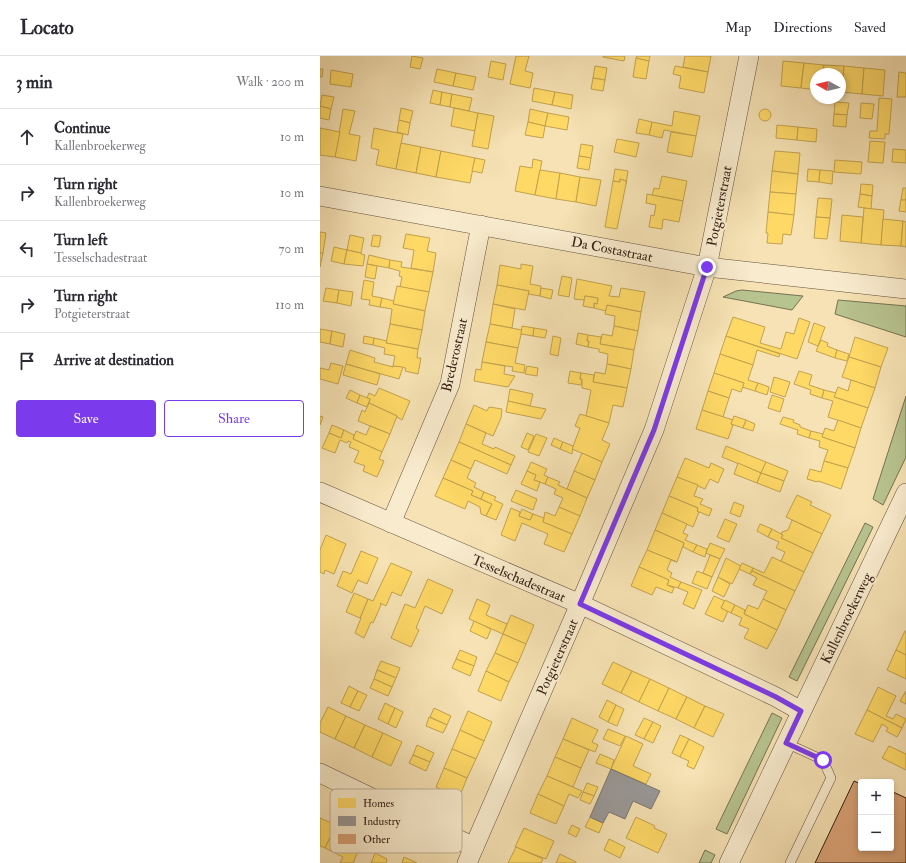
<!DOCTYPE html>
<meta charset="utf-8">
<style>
:root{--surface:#fff;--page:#f7f7f7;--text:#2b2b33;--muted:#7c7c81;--line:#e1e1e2;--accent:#7c3aed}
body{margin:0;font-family:"IM FELL Double Pica",serif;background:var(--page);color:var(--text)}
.controls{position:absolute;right:12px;bottom:12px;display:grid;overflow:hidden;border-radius:4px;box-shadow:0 2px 6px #0003}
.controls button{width:36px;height:36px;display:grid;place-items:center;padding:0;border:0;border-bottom:1px solid var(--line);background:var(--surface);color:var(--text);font:20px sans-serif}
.compass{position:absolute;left:490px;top:12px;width:36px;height:36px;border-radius:50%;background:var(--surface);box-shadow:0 2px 6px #0003;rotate:278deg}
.stop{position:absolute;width:12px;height:12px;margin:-9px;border:3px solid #7c3aed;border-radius:50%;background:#fff}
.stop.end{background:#7c3aed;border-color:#fff;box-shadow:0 1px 4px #0008}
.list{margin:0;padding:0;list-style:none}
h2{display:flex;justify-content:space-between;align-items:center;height:52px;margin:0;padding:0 16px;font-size:17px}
h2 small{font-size:13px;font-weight:400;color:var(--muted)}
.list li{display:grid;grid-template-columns:26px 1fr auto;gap:12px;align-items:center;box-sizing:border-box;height:56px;padding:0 16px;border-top:1px solid var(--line)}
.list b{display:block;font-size:15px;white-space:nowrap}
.list p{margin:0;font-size:13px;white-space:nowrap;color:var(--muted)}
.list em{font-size:13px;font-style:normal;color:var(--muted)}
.actions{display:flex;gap:8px;padding:12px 16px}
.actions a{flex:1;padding:9px 0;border:1px solid var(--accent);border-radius:4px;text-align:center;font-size:14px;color:var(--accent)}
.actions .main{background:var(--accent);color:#fff}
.icon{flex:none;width:22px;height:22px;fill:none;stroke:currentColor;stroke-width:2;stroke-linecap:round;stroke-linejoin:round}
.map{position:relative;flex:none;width:586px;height:807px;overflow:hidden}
header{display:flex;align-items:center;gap:24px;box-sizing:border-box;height:56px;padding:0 20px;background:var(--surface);border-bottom:1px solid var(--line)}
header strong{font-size:19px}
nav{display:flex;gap:22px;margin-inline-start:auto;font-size:14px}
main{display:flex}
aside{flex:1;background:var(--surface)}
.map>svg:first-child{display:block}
.green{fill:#b8c490;stroke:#767253}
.homes{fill:#ffd966;stroke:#c2a24e}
.industry{fill:#999;stroke:#7b7572}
.building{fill:#d9a276;stroke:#342016}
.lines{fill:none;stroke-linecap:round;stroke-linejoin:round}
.service-casing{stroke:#64503e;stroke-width:10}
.minor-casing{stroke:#64503e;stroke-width:20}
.service{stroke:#f9ecce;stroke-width:9}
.minor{stroke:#f9ecce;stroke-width:19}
.route{stroke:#7c3aed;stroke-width:5}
.labels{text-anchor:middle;stroke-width:4;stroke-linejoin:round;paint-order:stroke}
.street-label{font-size:14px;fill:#342016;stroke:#f9ecce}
.key{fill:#f9ecce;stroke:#beaf97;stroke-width:1}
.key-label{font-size:11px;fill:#342016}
</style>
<header>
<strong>Locato</strong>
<nav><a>Map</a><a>Directions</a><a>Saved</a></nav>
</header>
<main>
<aside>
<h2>3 min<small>Walk · 200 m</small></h2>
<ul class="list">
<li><svg class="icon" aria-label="ahead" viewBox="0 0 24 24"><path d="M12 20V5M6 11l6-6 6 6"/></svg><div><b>Continue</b><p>Kallenbroekerweg</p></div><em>10 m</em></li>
<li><svg class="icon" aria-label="right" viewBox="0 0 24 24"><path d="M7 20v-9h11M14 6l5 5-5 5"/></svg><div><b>Turn right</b><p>Kallenbroekerweg</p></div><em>10 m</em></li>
<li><svg class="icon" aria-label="left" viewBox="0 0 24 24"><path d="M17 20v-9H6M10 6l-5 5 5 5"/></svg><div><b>Turn left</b><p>Tesselschadestraat</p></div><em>70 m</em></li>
<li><svg class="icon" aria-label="right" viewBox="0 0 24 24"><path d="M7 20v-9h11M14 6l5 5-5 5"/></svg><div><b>Turn right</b><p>Potgieterstraat</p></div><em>110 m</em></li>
<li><svg class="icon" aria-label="arrive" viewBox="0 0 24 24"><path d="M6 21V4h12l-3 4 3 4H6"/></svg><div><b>Arrive at destination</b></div></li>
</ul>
<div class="actions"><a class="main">Save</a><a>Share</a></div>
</aside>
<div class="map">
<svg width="586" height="807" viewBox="0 0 586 807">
<rect width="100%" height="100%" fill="#f6e2b4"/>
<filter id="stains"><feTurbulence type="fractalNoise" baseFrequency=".005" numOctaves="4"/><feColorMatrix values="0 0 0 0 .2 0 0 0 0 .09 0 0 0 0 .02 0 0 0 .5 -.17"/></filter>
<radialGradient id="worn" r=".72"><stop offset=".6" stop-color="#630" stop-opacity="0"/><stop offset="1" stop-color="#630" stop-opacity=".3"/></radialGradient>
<g class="green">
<polygon points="422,234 483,240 472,254 403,241 416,235"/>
<polygon points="518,244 586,250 586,281 515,258"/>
<polygon points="586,340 586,401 563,449 553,443"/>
<polygon points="545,467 553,471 477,625 469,621"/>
<polygon points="452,657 462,662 407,778 396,773"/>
<polygon points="385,794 395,799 391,807 379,807"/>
</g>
<g class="homes">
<polygon points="92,0 103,2 100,13 90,11"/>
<polygon points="196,0 209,0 205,15 213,17 210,32 190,28"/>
<polygon points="283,0 305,0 304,5 283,1"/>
<polygon points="317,0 330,0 329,5 316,2"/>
<polygon points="365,0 391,0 388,16 363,11"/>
<polygon points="316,2 329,5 326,23 313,21"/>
<polygon points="171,5 186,8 183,24 168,21"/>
<polygon points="463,5 484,7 481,32 461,30"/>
<polygon points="484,7 504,9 503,18 496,18 496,34 481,32"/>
<polygon points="504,9 524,10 522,36 520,36 520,18 503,18"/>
<polygon points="275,10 287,12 285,24 273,22"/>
<polygon points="355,10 388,16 384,37 359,32 361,20 353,18"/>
<polygon points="524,10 544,12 542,38 522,36"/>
<polygon points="544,12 565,14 563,40 542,38"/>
<polygon points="0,13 3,13 2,21 0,21"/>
<polygon points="117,13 136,17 133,30 114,26"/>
<polygon points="11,14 33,18 31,31 10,28"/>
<polygon points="579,16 586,17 586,41 577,41"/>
<polygon points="136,17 156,21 153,34 133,30"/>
<polygon points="273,22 285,24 283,35 271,33"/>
<polygon points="214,32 235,36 232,49 212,45"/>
<polygon points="113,34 122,36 120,49 110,47"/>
<polygon points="122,36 132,38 130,51 120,49"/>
<polygon points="235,36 253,39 251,53 232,49"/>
<polygon points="132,38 152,42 149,55 130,51"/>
<polygon points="2,39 14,41 11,53 0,50"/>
<polygon points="559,42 572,43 569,78 565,78 565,83 549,82 550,75 557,75"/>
<polygon points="515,46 529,47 527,59 514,58"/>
<polygon points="541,47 554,48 552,63 540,62"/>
<polygon points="0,50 11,53 9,64 0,62"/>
<polygon points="81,52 93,55 90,67 79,64"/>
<polygon points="134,52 158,57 155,75 131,70"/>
<circle cx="445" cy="59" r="6"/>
<polygon points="23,53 35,55 29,78 40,80 36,105 15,101"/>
<polygon points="210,53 228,57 225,70 208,66"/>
<polygon points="354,55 380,60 376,80 344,74 342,82 329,79 332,66 352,70"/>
<polygon points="158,57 174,60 168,93 152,90"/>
<polygon points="228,57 249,61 247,74 225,70"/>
<polygon points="514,58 527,59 526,71 513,70"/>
<polygon points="319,63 332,66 329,79 316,77"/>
<polygon points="79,64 90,67 88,79 77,76"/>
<polygon points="208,66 225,70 223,82 205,79"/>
<polygon points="457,69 478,71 477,84 456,82"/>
<polygon points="478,71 497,73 496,86 477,84"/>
<polygon points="0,72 20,76 15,101 0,99"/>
<polygon points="54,72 83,78 76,113 56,109 59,94 51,92"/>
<polygon points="351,76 376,80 372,101 347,96"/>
<polygon points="297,83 319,87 316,101 294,96"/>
<polygon points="550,85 565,86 563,107 548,106"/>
<polygon points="81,87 101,91 96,117 76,113"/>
<polygon points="261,88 273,90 271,102 259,100"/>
<polygon points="101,91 121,95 116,121 96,117"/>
<polygon points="573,93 586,94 586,107 572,106"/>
<polygon points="121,95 155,102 150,127 116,121"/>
<polygon points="455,95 480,97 478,118 452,115"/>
<polygon points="259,100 271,102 269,114 257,112"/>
<polygon points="155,102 165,104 162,117 152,115"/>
<polygon points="213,103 222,105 215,139 195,135 200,110 212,112"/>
<polygon points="515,104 542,106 541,118 514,116"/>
<polygon points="295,113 308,115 306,128 306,125 300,123 300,126 293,125"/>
<polygon points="488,113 500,114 499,126 487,125"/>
<polygon points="220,114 240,117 236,143 215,139"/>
<polygon points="500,114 513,115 512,128 499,126"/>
<polygon points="452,115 478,118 476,138 450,136"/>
<polygon points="240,117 260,121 256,146 236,143"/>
<polygon points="342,120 367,125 363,145 332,139 334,132 339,133"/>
<polygon points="260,121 281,124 276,150 256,146"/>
<polygon points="300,123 306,125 306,128 297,173 285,171 293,125 300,126"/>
<polygon points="541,128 553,129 552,140 540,138"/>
<polygon points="583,132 586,132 586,144 581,144"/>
<polygon points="450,136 476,138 474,159 448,156"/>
<polygon points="327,138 363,145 359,166 343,163 342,173 329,171 331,159 334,160 336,149 326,147"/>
<polygon points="540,138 552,140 551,153 538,151"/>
<polygon points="498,142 512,143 510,162 496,161"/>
<polygon points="581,144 586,144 586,156 579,155"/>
<polygon points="544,152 564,154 561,189 541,187"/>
<polygon points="448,156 474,159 471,179 463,178 462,188 447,187 448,177 446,177"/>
<polygon points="522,159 543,161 541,187 520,185"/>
<polygon points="496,161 510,162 507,183 494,182"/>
<polygon points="563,163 583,165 581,190 561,189"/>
<polygon points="583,165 586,166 586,191 581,190"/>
<polygon points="0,176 6,177 3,197 0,197"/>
<polygon points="86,178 110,182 107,195 116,197 113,216 91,212 94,194 83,192"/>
<polygon points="30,179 44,182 41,197 27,194"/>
<polygon points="53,179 61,180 59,191 51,190"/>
<polygon points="14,191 27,194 24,208 11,205"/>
<polygon points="27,194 41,197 41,198 45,199 43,210 24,208"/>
<polygon points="0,197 3,197 0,211"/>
<polygon points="49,199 70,204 69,212 47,208"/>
<polygon points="70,204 82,206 81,211 113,216 109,236 80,231 82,221 79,220 80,215 69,212"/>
<polygon points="47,208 57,210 55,223 45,221"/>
<polygon points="201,208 213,210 210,228 221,230 220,240 208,238 209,235 177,229 180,209 201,213"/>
<polygon points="242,220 252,222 249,241 238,239"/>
<polygon points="257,223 292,230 289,240 299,241 301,232 325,236 321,256 287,249 286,255 274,252 274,247 277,248 278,242 265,240 264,244 254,243"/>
<polygon points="44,224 54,226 52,240 62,242 60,251 49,249 50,244 41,243"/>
<polygon points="177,229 209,235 205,254 173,248"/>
<polygon points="77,230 109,236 105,255 73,248"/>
<polygon points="6,232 19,234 17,247 3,245"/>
<polygon points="221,232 233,234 231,243 220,240"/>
<polygon points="19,234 33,236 31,250 17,247"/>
<polygon points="265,240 278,242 277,248 274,247 274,252 263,250"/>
<polygon points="62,242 74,245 73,248 105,255 102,274 70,268 72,253 60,251"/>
<polygon points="173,248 195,253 192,272 170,268"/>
<polygon points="287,249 321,256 318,275 294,270 295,260 285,258"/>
<polygon points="413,261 445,271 440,287 461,293 466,276 474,278 479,262 490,266 477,303 406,280"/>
<polygon points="494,267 505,271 498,290 488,286"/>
<polygon points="70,268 102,274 98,293 66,287"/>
<polygon points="170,268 202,274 198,292 166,286"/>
<polygon points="202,270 214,272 213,280 201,278"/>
<polygon points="294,270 318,275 314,294 280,288 282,278 292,280"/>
<polygon points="214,272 227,274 225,282 213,280"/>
<polygon points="0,273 12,275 10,288 0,286"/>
<polygon points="12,275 25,278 23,291 10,288"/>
<polygon points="258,277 268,279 267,285 269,285 268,291 256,288"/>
<polygon points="268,279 281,281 280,288 314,294 311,313 287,308 288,298 279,296 279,293 268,291 269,285 267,285"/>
<polygon points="44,280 54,282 53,289 43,287"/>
<polygon points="233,280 241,282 238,300 230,298"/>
<polygon points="406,280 460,298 459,301 437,294 433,309 400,298"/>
<polygon points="535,281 568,292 561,311 529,301"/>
<polygon points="54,282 67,285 66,287 98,293 97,302 101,302 98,318 85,315 86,312 73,310 75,300 64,298 65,292 53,289"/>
<polygon points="501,284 508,287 507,290 517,294 515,302 496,295"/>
<polygon points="166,286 198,292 195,307 205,309 204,317 192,315 193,311 162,306"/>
<polygon points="30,294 55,302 54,306 73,311 73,310 83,311 79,323 26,308"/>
<polygon points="517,294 529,298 527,305 515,302"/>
<polygon points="400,298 433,309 428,324 438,327 435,335 422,331 424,327 394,317"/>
<polygon points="529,301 561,311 555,332 522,321"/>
<polygon points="162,306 185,310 184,318 195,320 188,331 154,325 156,313 161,314"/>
<polygon points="11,307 23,310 18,328 0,323 0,312 9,314"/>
<polygon points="26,308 60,318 57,329 23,319"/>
<polygon points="287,308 311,313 307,332 273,326 275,316 285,318"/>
<polygon points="207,310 218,312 217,320 205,318"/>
<polygon points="250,315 261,317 260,323 262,323 261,329 248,327"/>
<polygon points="479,315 492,319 489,329 504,334 502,342 490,338 491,334 474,328"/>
<polygon points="261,317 274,319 273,326 307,332 303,351 293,349 289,367 266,360 271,334 262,332 262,323 260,323"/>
<polygon points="394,317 424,327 421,336 412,333 409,342 388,335"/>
<polygon points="454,321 470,326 465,341 450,336"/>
<polygon points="531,324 555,332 548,352 514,341 518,331 528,335"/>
<polygon points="438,327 449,331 447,339 435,335"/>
<polygon points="59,332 90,345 82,364 77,361 77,360 49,347 50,343 47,342 49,337 55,340"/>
<polygon points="190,333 213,338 210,350 188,345"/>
<polygon points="30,334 40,339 37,347 26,342"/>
<polygon points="504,334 516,337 514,341 548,352 541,372 508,361 513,345 502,342"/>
<polygon points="388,335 409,342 403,361 382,354"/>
<polygon points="40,339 50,343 47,351 37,347"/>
<polygon points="452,339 464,343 460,356 448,352"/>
<polygon points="188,345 210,350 226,353 221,363 186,356"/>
<polygon points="49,347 77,360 70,378 38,365 42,354 45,356"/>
<polygon points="154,349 167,355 169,351 182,353 181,362 173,380 146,368"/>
<polygon points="382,354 413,364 411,368 413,369 408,383 376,373"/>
<polygon points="260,358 289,367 282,384 290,388 282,406 252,393 260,372 255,370"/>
<polygon points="0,360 3,361 0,369"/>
<polygon points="414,360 426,364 423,372 411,368"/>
<polygon points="463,361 474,364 473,366 480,369 480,371 491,375 489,382 477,378 478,374 460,368"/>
<polygon points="426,364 435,368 433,375 423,372"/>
<polygon points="518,364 541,372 535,392 502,381 505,372 514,375"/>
<polygon points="146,368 166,377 162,388 174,393 175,391 195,400 191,409 139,386"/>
<polygon points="12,369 24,374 21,382 9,377"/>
<polygon points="50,370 70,378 62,396 33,383 36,375 46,379"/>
<polygon points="24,374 34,379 33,383 62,396 59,403 64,405 57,421 43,415 45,410 34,406 39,395 29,391 31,386 28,385 27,387 20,384 15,397 2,392 9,377 21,382"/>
<polygon points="491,375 503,378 502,381 535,392 528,412 504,405 508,394 499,391 500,385 489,382"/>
<polygon points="207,377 214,380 208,394 201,391"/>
<polygon points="216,378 227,382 219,400 208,396"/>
<polygon points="234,382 243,386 240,393 231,389"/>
<polygon points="139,386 191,409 187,418 155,404 151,413 131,404"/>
<polygon points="243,386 253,390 252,398 240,393"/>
<polygon points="406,390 446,406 441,417 402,401"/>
<polygon points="262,397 282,406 275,424 254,415"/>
<polygon points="365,402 389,412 391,407 404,413 398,427 390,423 385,433 357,421"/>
<polygon points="131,404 151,413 147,422 156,427 154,431 164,436 161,443 151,439 153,435 123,422"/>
<polygon points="504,405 528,412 521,433 498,425 497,426 487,423 490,413 501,416"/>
<polygon points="211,406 227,413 224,419 228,421 225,428 214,424 216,419 207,415"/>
<polygon points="446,406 468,415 464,425 441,417"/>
<polygon points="418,407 441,417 437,427 414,418"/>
<polygon points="207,415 216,419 214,424 220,426 217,435 201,428"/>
<polygon points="254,415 275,424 267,442 247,433"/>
<polygon points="441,417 464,425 460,436 437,427"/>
<polygon points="228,421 240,426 238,429 267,442 260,460 239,451 243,442 234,438 236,433 225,428"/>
<polygon points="357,421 378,429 374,440 383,443 380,448 392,453 389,460 377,455 378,452 349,440"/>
<polygon points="123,422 153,435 151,439 172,448 166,460 161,458 160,451 148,445 145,453 115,440"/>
<polygon points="196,434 217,443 213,454 191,445"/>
<polygon points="164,436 176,441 174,444 183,448 176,464 166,460 172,448 161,443"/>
<polygon points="477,439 492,446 490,449 511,459 502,478 466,461"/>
<polygon points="349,440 378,452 377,455 379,456 373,471 342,457"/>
<polygon points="414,446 424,450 420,461 410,457"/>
<polygon points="239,451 260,460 252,478 223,466 225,456 235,460"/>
<polygon points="191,452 200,456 199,460 210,464 213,458 224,462 223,466 252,478 244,496 224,488 228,478 202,467 195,485 181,479"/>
<polygon points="202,453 213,458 210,464 199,460"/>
<polygon points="342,457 367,468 363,477 368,479 365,484 377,489 373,496 363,491 364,487 335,474"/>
<polygon points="405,463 417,468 409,486 397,481"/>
<polygon points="472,464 502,478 493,497 461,482 463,479 461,478 462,476 468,474"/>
<polygon points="440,468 452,473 448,481 437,475"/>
<polygon points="452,473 463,479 461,482 493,497 484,516 461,505 465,496 456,492 459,486 448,481"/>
<polygon points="335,474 364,487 357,506 327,494"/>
<polygon points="6,479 26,488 14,518 5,514 4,518 0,516 0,494"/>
<polygon points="390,487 405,493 400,503 386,497"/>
<polygon points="377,489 387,493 385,501 373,496"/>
<polygon points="327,494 357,506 351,504 347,514 352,517 350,521 361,526 358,532 347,529 349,524 319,511"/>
<polygon points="41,495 58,502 47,528 38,524 32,537 17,530 23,515 31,518"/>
<polygon points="390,499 400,503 392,521 383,517"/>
<polygon points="452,501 484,516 475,535 432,515 433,512 444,517"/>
<polygon points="406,502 421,510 412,528 398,521"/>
<polygon points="71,507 92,516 81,540 72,536 66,550 60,547 61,549 53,567 51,566 44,582 35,577 41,562 40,562 48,543 53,545"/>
<polygon points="422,507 433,512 430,518 419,513"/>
<polygon points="319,511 349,524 347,529 354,532 352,537 336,531 332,539 311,530"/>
<polygon points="377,515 392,521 387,533 372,527"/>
<polygon points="432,515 475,535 466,554 443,543 447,535 433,529 437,522 430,518"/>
<polygon points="398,521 410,528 404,541 392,535"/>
<polygon points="108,523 133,534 122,558 105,550 96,572 99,574 91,591 71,582 85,548 95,552"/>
<polygon points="361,526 382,534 374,553 363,548 368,536 358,532"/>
<polygon points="34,537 48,543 40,562 26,556"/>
<polygon points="394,540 405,545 401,552 408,555 403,566 385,558"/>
<polygon points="157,543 170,549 166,559 187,568 183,578 149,563"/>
<polygon points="443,543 466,554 457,574 424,558 428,549 438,553"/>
<polygon points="405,544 415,549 411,557 401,552"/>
<polygon points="415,549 425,554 424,558 457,574 447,593 424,582 429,573 419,569 422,562 411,557"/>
<polygon points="191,559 214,569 206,588 183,578"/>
<polygon points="154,565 171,573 167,583 150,575"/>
<polygon points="585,575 586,575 586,599 576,594"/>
<polygon points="183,578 206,588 198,607 175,597"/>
<polygon points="140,594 157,601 154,610 136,603"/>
<polygon points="576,594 586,599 586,623 567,614"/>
<polygon points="175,597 198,607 189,626 166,615"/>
<polygon points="136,603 154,610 150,620 132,612"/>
<polygon points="61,605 80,612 76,622 57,614"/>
<polygon points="293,606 312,615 301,637 282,628"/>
<polygon points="57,614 76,622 72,631 54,623"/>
<polygon points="166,615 189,626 181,645 158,635"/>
<polygon points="312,615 330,623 319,646 301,637"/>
<polygon points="54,623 72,631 68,640 50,632"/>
<polygon points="330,623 349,632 338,655 319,646"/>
<polygon points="29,630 38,635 30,651 21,647"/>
<polygon points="558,631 576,640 566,660 573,663 576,658 586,663 582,672 547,654"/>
<polygon points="349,632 367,641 356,663 338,655"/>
<polygon points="38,635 47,639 39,655 30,651"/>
<polygon points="586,635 586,648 580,645"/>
<polygon points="367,641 385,650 374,672 356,663"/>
<polygon points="287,644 296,649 288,666 279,661"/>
<polygon points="65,647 75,652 68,668 58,663"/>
<polygon points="296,649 304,653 297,670 288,666"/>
<polygon points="385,650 404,658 393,681 374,672"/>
<polygon points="8,651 26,660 15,683 0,676 0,667"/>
<polygon points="75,652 83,656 76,672 68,668"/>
<polygon points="114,652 131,660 127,669 110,661"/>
<polygon points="547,654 582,672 577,681 566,675 568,672 562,668 553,686 535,678"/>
<polygon points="148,655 172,666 164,685 140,674"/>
<polygon points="26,660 45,669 34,692 15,683"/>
<polygon points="109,661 127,669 123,677 106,670"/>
<polygon points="252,662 278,674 272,686 278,689 275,696 243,683"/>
<polygon points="324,662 333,666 324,683 315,679"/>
<polygon points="333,666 341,670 333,687 324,683"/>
<polygon points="45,669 63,677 52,701 34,692"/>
<polygon points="288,673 305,680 300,690 283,683"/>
<polygon points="140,674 164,685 156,703 132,693"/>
<polygon points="63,677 82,686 71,710 52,701"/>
<polygon points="360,679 369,683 360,701 352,697"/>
<polygon points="306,680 323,688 313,710 331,718 326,728 291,713"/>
<polygon points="243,683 269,694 261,712 235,701"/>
<polygon points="369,683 384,691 374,713 367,710 369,705 360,701"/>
<polygon points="97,689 114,697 110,706 93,699"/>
<polygon points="569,690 586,698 586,714 562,702"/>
<polygon points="132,693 156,703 147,722 124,712"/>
<polygon points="280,698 294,704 291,713 276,707"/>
<polygon points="93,699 110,706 106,715 89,707"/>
<polygon points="235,701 261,712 253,731 227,720"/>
<polygon points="124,712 147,722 139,742 116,731"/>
<polygon points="227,720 262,735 258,742 249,738 244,750 218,738"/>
<polygon points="267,727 278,731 274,740 263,736"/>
<polygon points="263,736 274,740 270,748 260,744"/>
<polygon points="218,738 244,750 236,768 210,757"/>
<polygon points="270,761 283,767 279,777 265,771"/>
<polygon points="316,761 335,770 334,772 347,778 338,797 306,782"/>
<polygon points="0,762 16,769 5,792 0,790"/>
<polygon points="16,769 34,778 30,786 40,791 33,807 20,807 23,801 5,792"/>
<polygon points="252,769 260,773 256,781 248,777"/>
<polygon points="204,772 234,785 226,803 195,791"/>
<polygon points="289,783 305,791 300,802 284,794"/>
<polygon points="196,791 223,803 221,807 188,807"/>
<polygon points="55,797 67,803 66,807 51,807"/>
<polygon points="240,798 256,806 256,807 236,807"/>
<polygon points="84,801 97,807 82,807"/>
</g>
<polygon class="industry" points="291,713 340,735 331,753 313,745 305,763 289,756 283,767 270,761"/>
<polygon class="building" points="534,725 541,728 541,792 571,792 571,739 573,736 586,742 586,807 495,807"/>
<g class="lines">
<g class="service-casing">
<polyline id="service" points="466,687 503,704 511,722 470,807"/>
</g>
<g class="minor-casing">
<g id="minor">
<polyline points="0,140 387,211 586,233"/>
<polyline points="0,436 260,548 456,641 481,655"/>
<polyline points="71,467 130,328 161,169"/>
<polyline points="0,717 154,791"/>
<polyline points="147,807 260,548 334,374 387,211 429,0"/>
<polyline points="409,807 586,437"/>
</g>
</g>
<use href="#service" class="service"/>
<use href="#minor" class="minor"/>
</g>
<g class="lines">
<polyline class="route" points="387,211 334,374 260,548 456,641 481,655 466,687 503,704"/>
</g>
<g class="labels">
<g class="street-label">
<text transform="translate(399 150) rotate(-79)" y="5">Potgieterstraat</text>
<text transform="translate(292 193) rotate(11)" y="5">Da Costastraat</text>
<text transform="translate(134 299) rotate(-77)" y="5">Brederostraat</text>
<text transform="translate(199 522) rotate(23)" y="5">Tesselschadestraat</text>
<text transform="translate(526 562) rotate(-64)" y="5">Kallenbroekerweg</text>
<text transform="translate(237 601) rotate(-66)" y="5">Potgieterstraat</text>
</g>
</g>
<rect x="10" y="733" width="132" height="64" rx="6" class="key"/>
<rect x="18" y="742" width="18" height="10" fill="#ffd966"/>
<rect x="18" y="760" width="18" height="10" fill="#999"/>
<rect x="18" y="778" width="18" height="10" fill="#d9a276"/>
<g class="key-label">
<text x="43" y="751">Homes</text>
<text x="43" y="769">Industry</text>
<text x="43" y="787">Other</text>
</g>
<rect width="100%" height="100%" filter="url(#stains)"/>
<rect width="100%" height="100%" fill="url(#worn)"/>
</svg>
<div class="controls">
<button>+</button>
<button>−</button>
</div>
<svg class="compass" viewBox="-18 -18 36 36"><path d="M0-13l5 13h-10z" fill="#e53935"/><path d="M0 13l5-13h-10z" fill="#7c7c81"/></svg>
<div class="stop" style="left:503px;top:704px"></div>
<div class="stop end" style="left:387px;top:211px"></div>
</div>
</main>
